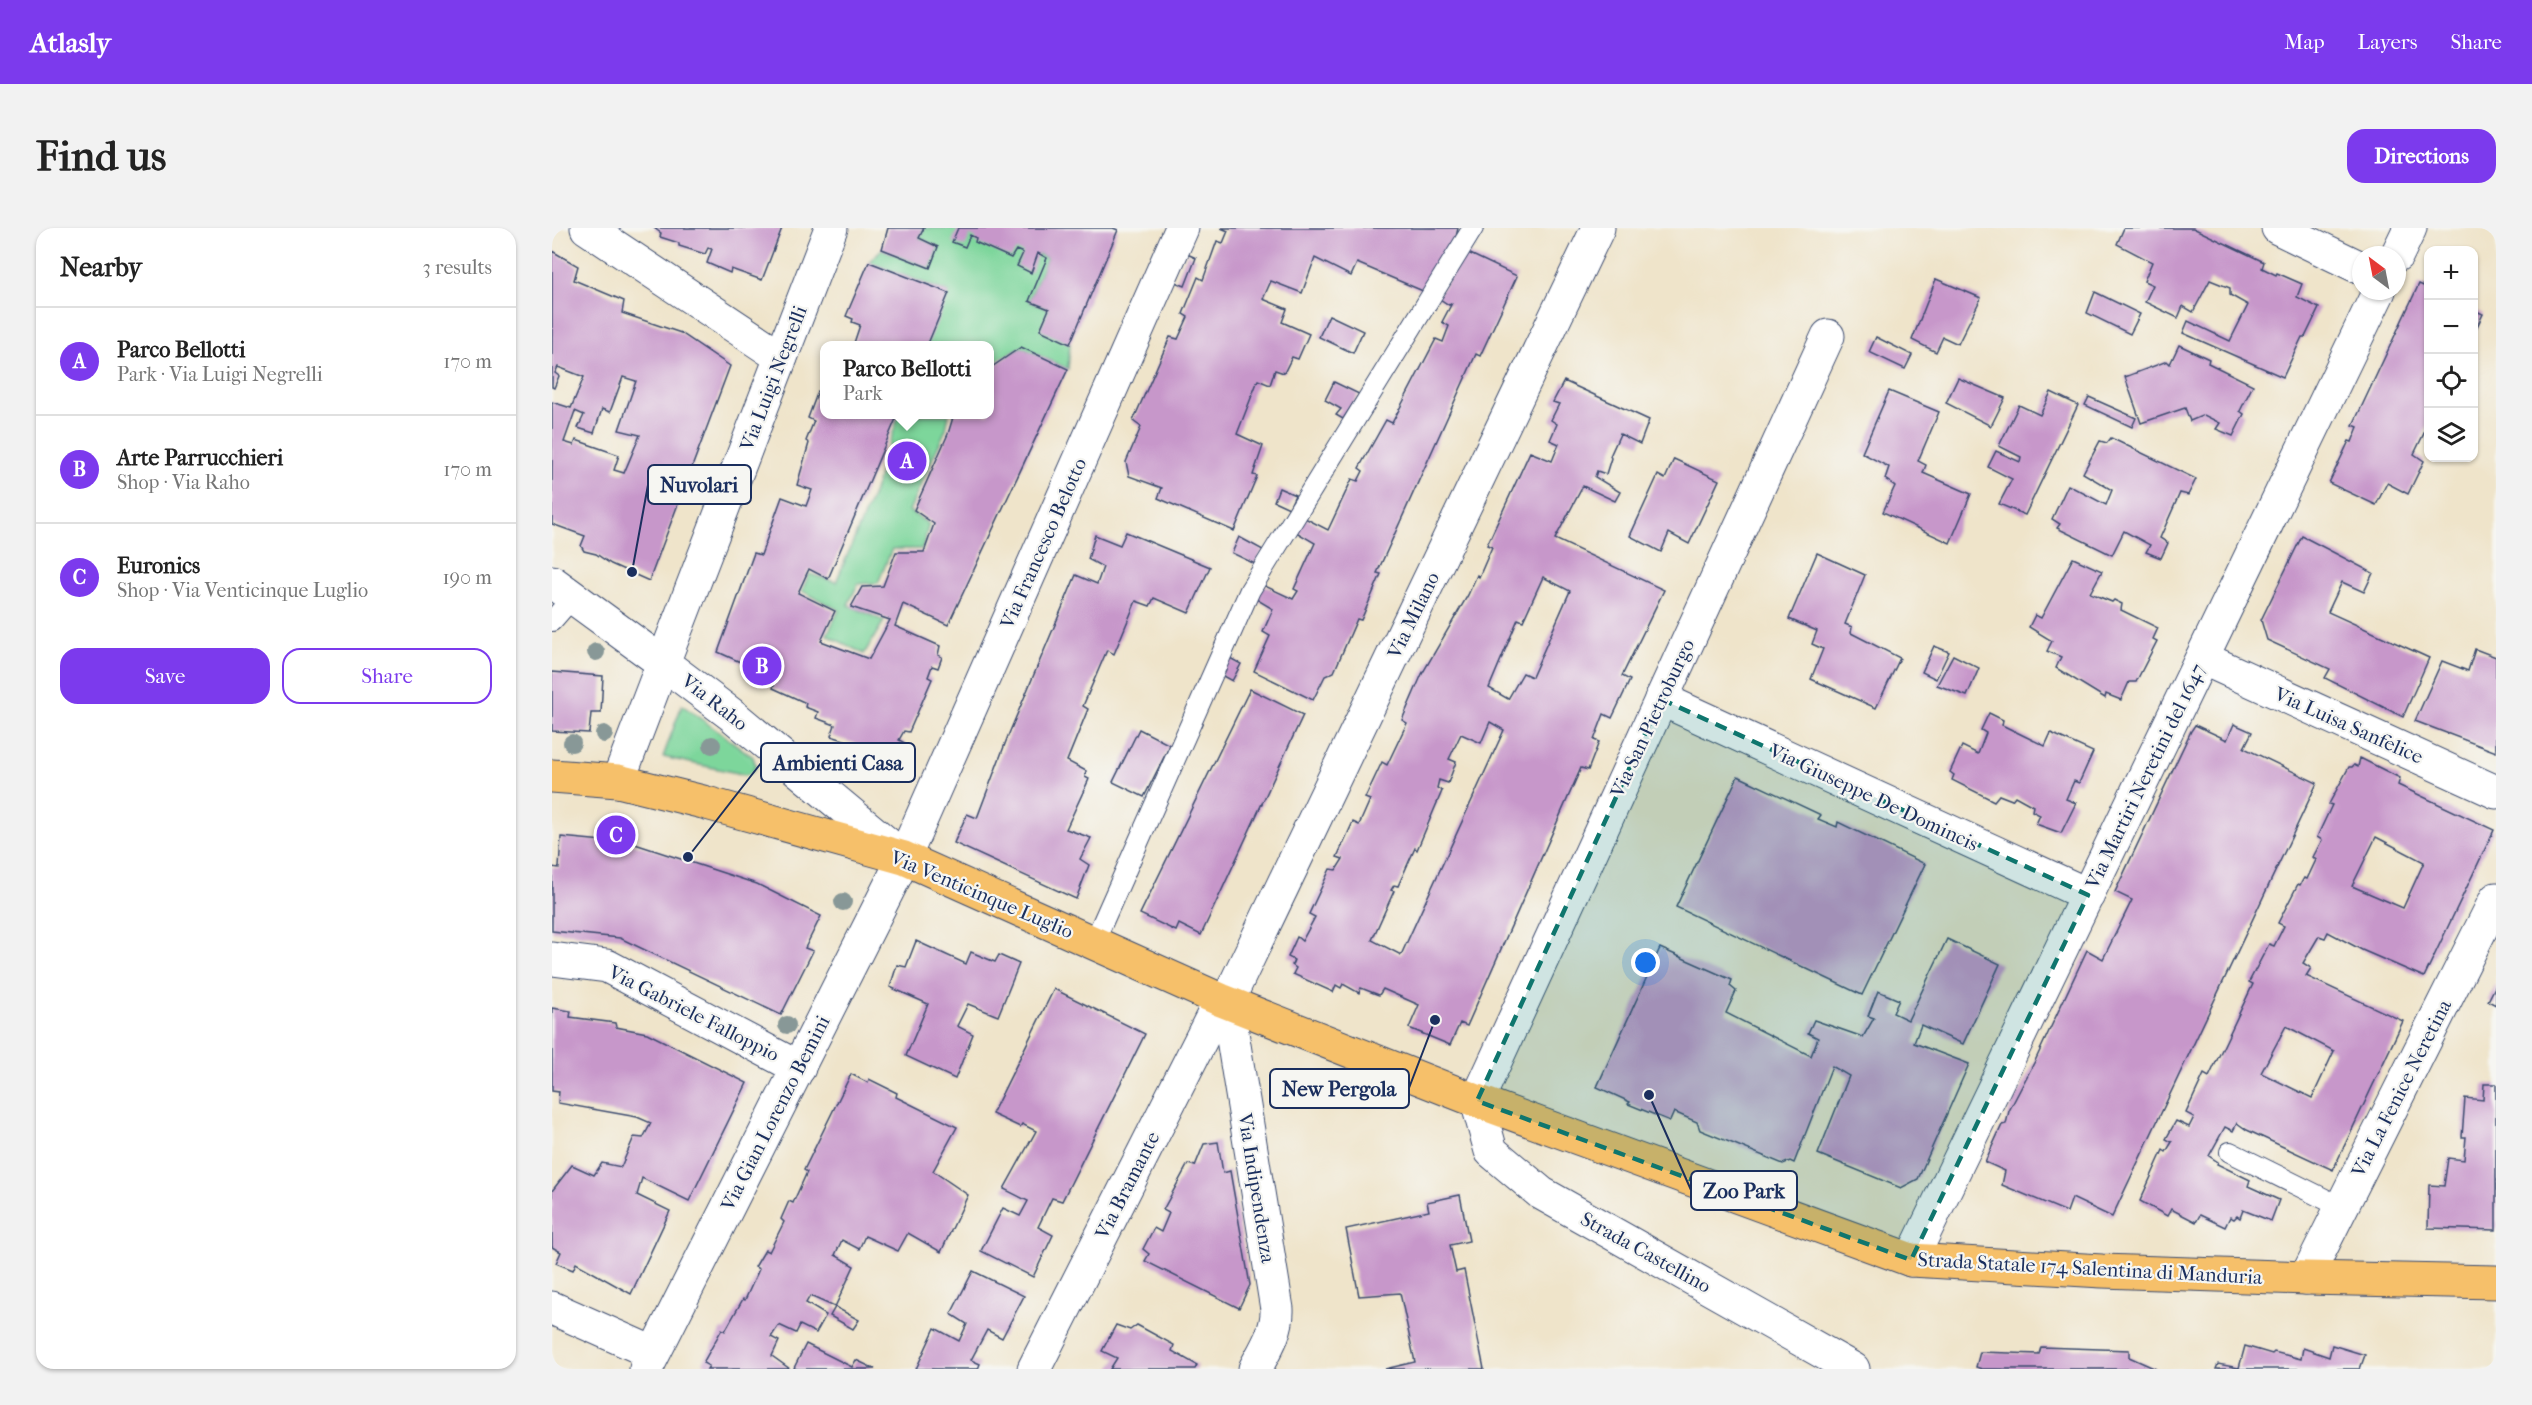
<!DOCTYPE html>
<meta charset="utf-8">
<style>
:root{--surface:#fff;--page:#f2f2f2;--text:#222;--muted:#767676;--line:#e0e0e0;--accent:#7c3aed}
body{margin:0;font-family:"IM FELL French Canon",serif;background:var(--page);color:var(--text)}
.controls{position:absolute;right:18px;top:18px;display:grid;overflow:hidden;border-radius:12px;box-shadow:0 2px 4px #0004}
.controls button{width:54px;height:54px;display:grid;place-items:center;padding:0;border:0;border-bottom:2px solid var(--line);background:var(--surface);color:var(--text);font:30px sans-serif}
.compass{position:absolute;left:1800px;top:18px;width:54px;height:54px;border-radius:50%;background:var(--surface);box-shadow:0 2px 4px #0004;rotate:328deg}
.you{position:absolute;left:1094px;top:735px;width:21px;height:21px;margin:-15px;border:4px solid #fff;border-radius:50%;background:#1a73e8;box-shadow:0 0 0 9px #1a73e833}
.badge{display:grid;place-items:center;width:39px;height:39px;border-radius:50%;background:var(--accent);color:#fff;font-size:20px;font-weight:700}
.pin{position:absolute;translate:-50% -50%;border:3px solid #fff;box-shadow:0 2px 6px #0006}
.popup{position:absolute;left:268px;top:113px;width:174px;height:78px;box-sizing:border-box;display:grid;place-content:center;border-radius:12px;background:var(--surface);filter:drop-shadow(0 2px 4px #0005);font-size:20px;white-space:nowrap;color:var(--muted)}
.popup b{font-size:22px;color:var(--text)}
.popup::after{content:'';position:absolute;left:50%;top:100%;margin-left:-12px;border:12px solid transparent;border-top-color:var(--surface)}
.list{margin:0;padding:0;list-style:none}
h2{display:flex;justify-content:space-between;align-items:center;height:78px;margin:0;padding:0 24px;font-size:26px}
h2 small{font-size:20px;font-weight:400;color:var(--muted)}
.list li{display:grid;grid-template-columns:39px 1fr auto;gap:18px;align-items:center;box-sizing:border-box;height:108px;padding:0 24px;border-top:2px solid var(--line)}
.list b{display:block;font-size:22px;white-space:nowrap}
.list p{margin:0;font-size:20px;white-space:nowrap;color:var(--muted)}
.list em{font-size:20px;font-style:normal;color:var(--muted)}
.actions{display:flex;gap:12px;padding:18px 24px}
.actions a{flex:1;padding:14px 0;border:2px solid var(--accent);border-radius:18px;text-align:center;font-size:21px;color:var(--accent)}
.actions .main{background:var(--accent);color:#fff}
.icon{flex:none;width:33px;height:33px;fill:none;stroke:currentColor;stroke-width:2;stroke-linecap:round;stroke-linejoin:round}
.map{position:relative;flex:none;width:1944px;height:1141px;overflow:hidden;border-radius:18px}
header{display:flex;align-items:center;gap:36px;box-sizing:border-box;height:84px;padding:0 30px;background:var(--accent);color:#fff}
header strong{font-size:28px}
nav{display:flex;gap:33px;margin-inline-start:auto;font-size:21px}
.intro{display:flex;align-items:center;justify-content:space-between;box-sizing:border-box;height:144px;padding:0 36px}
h1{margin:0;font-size:42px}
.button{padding:15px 27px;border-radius:18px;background:var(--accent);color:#fff;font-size:21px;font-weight:700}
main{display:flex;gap:36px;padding:0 36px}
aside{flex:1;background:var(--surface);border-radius:18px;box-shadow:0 2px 4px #0004}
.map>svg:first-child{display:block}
.green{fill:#7dd69b;stroke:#4c827c;stroke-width:1.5}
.building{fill:#c797ca;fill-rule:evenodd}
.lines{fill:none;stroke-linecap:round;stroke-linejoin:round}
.lane-casing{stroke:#3b4a6e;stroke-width:22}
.street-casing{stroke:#3b4a6e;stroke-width:35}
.primary-casing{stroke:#3b4a6e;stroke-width:35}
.lane{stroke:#fff;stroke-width:20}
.street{stroke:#fff;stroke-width:33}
.primary{stroke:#f6c06b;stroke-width:33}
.tree{fill:#889897}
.marked{fill:#0f766e;fill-opacity:0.2;stroke:#0f766e;stroke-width:4.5;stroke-dasharray:12 8;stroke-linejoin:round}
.labels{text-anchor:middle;stroke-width:4.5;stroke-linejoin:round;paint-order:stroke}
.street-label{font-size:20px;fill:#1b2f5e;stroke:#f6f6f2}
.leader{fill:none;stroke:#1b2f5e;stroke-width:2}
.callout-dot{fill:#1b2f5e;stroke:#f6f6f2;stroke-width:2}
.callout{fill:#f6f6f2;stroke:#1b2f5e;stroke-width:2}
.callout-label{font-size:21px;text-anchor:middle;font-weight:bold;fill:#1b2f5e}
</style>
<header>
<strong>Atlasly</strong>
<nav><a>Map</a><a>Layers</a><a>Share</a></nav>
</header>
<div class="intro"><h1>Find us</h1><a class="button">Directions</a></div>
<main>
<aside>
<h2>Nearby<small>3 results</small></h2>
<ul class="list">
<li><span class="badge">A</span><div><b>Parco Bellotti</b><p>Park · Via Luigi Negrelli</p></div><em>170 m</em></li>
<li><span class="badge">B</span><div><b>Arte Parrucchieri</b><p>Shop · Via Raho</p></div><em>170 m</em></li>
<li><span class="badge">C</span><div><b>Euronics</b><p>Shop · Via Venticinque Luglio</p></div><em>190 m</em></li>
</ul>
<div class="actions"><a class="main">Save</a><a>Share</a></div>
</aside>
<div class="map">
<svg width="1944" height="1141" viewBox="0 0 1944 1141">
<rect width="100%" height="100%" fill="#f6f6f2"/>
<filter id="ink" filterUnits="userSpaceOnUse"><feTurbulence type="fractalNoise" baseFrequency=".0167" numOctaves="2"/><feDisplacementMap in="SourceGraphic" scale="12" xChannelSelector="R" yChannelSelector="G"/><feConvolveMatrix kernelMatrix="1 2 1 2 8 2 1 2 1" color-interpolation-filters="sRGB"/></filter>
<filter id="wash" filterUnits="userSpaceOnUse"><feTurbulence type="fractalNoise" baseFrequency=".008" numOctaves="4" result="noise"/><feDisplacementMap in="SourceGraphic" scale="24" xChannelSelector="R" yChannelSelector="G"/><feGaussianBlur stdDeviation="1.35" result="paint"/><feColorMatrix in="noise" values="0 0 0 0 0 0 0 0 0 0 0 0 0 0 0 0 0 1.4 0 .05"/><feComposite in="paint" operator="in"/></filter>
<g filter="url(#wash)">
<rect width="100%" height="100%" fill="#efe4ca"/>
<g class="green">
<polygon points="371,0 426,0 495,30 477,73 497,81 518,116 516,141 469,119 438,136 437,118 372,117 397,65 317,34 330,21 378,40 386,19 367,10"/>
<polygon points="347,187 397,187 394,201 357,283 377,296 370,321 340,321 326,355 306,356 296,377 332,393 312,426 275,407 287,382 250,363 257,346 284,354 321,266"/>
<polygon points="130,477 201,529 204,538 199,545 194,547 111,529"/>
</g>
<g id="blocks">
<g class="building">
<polygon points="102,0 230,0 210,52 179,41 178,45 155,35 160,21 156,20 153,26 127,18 127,15 108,9 109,5"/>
<polygon points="336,0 372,0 367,10 386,19 378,40 330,21"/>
<polygon points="406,0 561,0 566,2 518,116 488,102 497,81 477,73 495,30 486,25 479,45 465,38 471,25 464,22 459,30 423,14 424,10 418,7 413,19 400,14"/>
<polygon points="669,0 906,0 904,9 871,63 805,35 799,48 763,30 750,65 719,53 711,71 735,81 730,94 757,106 746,131 740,129 732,145 723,142 718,157 706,152 685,206 711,218 701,247 705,248 682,303 606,270 610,260 577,248 574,234 589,199 581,193 618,109 626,111 636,89 631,86 646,49 651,52 665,13 671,15 676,3"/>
<polygon points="1572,0 1641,0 1712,34 1710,40 1724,47 1725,45 1750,56 1745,69 1767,80 1753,109 1750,109 1731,149 1631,105 1636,93 1678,113 1696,77 1678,67 1678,60 1658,52 1641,84 1631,78 1626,90 1593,74 1601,57 1592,53 1600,34 1565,16"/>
<path d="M0,23L26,38L22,52L72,73L70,85L129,105L178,138L97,353L59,336L44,326L32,323L29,318L33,308L0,296V174L19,180L32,149L6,139L3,145L7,148L2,160L0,159ZM71,149L84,153L67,202L88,207L72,245L62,242L67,227L24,212L22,217L12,214L23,183L32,187L26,200L42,205L50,181L58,184Z"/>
<polygon points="914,24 965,48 928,128 924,126 825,345 829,346 809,392 805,391 782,444 773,448 761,472 702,443 718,408 711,404 721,381 704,371 711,357 741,371 746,363 742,361 763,315 744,304 751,289 776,302 800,251 806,253 811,243 807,240 834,192 840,195 884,111 891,114 897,98 890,94 900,75 897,77 885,69"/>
<polygon points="635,26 644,30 633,58 623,54"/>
<polygon points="317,34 397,65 375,118 301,118 308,97 300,94 301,91 294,88"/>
<polygon points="1384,51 1429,70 1406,116 1391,109 1384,124 1360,112"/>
<polygon points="1867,56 1876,60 1876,197 1862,226 1872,233 1856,266 1835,255 1824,277 1777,255 1797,213 1800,214 1806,199 1801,197"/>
<polygon points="1543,64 1588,86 1578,106 1535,85"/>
<polygon points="1922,82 1931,86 1922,105"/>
<polygon points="777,87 811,103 801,125 767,109"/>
<polygon points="1324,109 1360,127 1353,141 1317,124"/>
<polygon points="1627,117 1657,131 1656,135 1701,157 1688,183 1692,186 1681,208 1664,201 1668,195 1652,187 1638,193 1633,180 1589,195 1573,149 1615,133 1618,136"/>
<polygon points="469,119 516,141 396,397 351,376 343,398 388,418 386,427 390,429 386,440 380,438 376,449 380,451 357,504 352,503 347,512 353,515 342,543 315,532 318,520 279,508 283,497 264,490 266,484 253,479 254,475 221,460 223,454 216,451 217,447 166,424 202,325 209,327 230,269 254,278 260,262 245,257 257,215 254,213 262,193 256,190 266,163 272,166 272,186 346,186 276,351 257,341 246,365 283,383 269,413 317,431 338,392 299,379 310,359 331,358 344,324 372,324 382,296 362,282 396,206 402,186 437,186 437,141"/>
<polygon points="1406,150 1453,170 1439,198 1394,175"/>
<path d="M1012,153L1097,192L1088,216L1068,206L1058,228L1059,230L1054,246L1045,243L1043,249L1068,264L1063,273L1031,258L1003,311L1112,362L1070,448L1078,452L1060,490L1052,486L1042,512L1047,514L1036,542L1029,540L915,798L908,795L898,817L857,800L867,777L831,761L827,767L809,760L807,765L791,756L789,760L784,757L781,764L741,746L744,740L740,737L742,732L736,729L745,709L750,713L763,689L757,686L778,641L784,642L791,631L785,629L801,594L807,597L818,572L813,570L830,534L835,537L855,495L850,492L870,446L916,367L925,347L927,349L940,319L935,317L978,224L1000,233L1007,216L998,212L1005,196L999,192L1007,176L1001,174ZM991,349L1018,363L980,449L971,445L956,471L937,460L966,391L971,393ZM938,494L952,502L849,727L820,712L842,663L839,662L842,657L846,658L863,620L865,622L890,563L885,560L887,552L896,555L904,534L897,531L909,506L929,515Z"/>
<polygon points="782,154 807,166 791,191 784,187 789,181 773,172"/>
<polygon points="1337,163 1387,184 1366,233 1374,237 1371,245 1419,266 1398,315 1331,284 1343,258 1333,251 1337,239 1310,225"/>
<polygon points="1499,164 1526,177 1473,287 1447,276 1460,251 1436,239 1444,223 1468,234 1469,229 1447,218 1467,177 1488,187"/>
<polygon points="1537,169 1584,190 1580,199 1533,177"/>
<polygon points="1559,210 1644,251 1636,267 1628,265 1608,310 1616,315 1609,330 1594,324 1598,317 1572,303 1560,327 1505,300 1508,296 1500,291 1516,257 1554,277 1560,262 1531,245 1548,213 1555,215"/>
<polygon points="1122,231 1167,252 1137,316 1117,305 1109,324 1078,308 1106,247 1113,251"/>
<polygon points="727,260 743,267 737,280 722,273"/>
<polygon points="574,304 658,339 637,385 602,370 598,378 584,373 562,426 555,422 531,478 536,481 515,533 534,543 533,549 537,551 514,601 539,610 528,631 537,637 524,671 402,615 415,586 425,590 456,508 524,347 545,356 551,339 536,331 543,307 568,317"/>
<polygon points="1750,308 1821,345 1812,364 1790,354 1776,384 1877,430 1851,489 1773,450 1778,441 1715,412 1709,392"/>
<polygon points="687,309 711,322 703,336 680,325"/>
<polygon points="1265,325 1313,347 1293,396 1300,399 1299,405 1348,430 1324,480 1259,451 1271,421 1260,416 1265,403 1237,391"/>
<polygon points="1521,330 1550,343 1538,365 1560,374 1562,372 1570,376 1569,382 1606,400 1601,411 1605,413 1584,454 1577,454 1569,472 1554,466 1553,470 1504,440 1509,429 1495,423 1500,413 1477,399 1483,387 1489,390"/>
<polygon points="1382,418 1397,424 1384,451 1370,444"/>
<polygon points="1923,421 1944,429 1944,524 1863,493 1890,433 1916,443"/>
<polygon points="1401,427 1427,440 1415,468 1385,457"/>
<polygon points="676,429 689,436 680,453 667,446"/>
<polygon points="0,444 51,448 49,485 39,485 37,505 0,503"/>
<polygon points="698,461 751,487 649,707 627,696 624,703 588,686"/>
<polygon points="1437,485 1451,492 1450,497 1493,518 1499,505 1541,524 1527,555 1522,553 1514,571 1524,575 1509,605 1484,596 1488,587 1480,583 1481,578 1463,568 1460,572 1447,567 1442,573 1400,552 1402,547 1398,544 1410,518 1426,526 1434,505 1429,502"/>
<polygon points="1682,496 1700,504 1692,520 1765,555 1560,989 1520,970 1515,984 1450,957 1453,943 1433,934 1450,897 1454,896 1457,883 1483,833 1535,722 1551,731 1580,672 1563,664 1639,503 1643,497 1675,512"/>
<polygon points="587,501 618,517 592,569 561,554"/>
<path d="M1808,530L1848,550L1846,557L1942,602L1872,749L1810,722L1776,704L1773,710L1767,708L1751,735L1759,740L1754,748L1851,793L1781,942L1695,902L1685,895L1681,903L1673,899L1657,928L1666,934L1665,936L1698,952L1696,958L1727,972L1719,993L1691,982L1688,990L1685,988L1682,991L1678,989L1673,999L1648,987L1644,994L1619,981L1615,988L1588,973L1611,922L1614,924L1620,914L1614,911L1624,893L1637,899L1642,889L1634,885L1652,846L1657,849L1701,756L1697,754L1717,716L1722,718L1732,698L1726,695L1746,656L1748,657L1752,650L1755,651L1764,632L1761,629L1770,612L1765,609L1780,577L1777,576L1797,539H1800L1802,537L1806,539ZM1824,609L1872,634L1851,680L1800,658ZM1734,798L1782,823L1760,870L1709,845Z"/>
<polygon points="1186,548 1269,587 1266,591 1285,599 1286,594 1373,636 1310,767 1124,679"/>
<polygon points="9,609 83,616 205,656 269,688 253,720 261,723 229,787 68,710 0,703 0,639 7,640"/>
<polygon points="1395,711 1448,736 1411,816 1369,797 1362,815 1417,836 1366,951 1349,960 1266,926 1297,848 1280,838 1242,935 1238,933 1231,936 1148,902 1145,894 1122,884 1118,893 1076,876 1078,874 1045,859 1108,720 1180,752 1178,758 1184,763 1174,785 1259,828 1266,810 1256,805 1262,792 1311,809 1322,790 1316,788 1326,763 1347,772 1341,785 1356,792"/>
<polygon points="364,713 414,736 419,724 443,734 447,727 467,736 446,788 416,776 405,798 421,806 403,851 354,828 376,776 338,759 345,737 354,739"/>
<polygon points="1944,757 1944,777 1936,773"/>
<polygon points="502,761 593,806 510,973 500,970 486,999 501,1007 481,1049 429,1023 451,980 468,988 476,973 452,961 484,903 470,896 468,899 440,886"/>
<polygon points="0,780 19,783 18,789 63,795 64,799 95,805 195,855 137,973 90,950 85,967 118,983 79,1066 24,1035 21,1042 4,1035 9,1024 0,1019 0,963 20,937 42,947 50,935 69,939 82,909 91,910 99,895 85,889 6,875 7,864 0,863"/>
<polygon points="299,846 316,855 317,851 345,865 344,869 405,899 381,943 416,967 389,1024 356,1005 346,1023 313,1008 307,1021 290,1012 283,1027 302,1038 283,1079 307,1092 301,1101 278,1088 283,1079 258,1068 254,1075 274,1087 264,1105 248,1097 244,1105 227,1097 219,1109 227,1113 220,1128 238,1141 155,1141 157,1138 151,1135 170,1101 173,1103 191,1071 193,1072 207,1041 203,1039 213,1022 217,1024 232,994 229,991 237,973 241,975 255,944 252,942"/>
<polygon points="1932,856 1944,856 1944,1002 1876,1000 1877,957 1892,958 1896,930 1912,932 1914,909 1910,909 1913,870 1931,872"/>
<polygon points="666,914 671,945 678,943 698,1057 687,1080 593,1033 597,1026 591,1021 602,1000 609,1004 617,985 611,982 636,936 643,938 652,916"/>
<polygon points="908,967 917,1013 898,1017 904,1044 912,1042 932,1141 833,1141 863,1134 848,1065 807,1068 794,1001 877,983 875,974"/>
<polygon points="421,1043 472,1068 450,1110 435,1102 419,1132 428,1136 426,1141 364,1141 383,1100 407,1113 415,1096 399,1086"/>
<polygon points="564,1097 578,1102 585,1097 622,1117 620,1123 645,1137 643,1141 558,1141 565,1130 550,1123"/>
<polygon points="254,1116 300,1139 304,1132 323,1141 245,1141 242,1140"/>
<polygon points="1780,1117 1813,1127 1808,1141 1664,1141 1666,1136 1687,1140 1693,1118 1720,1126 1722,1124 1749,1131 1751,1120 1777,1129"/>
<polygon points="1489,1119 1577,1122 1577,1129 1604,1141 1430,1141 1424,1139 1428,1124 1487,1126"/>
</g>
</g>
</g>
<g filter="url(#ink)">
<use href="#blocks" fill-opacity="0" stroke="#3b4a6e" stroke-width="1.5"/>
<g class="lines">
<g class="lane-casing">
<g id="lane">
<polyline points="0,393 21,369"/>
<polyline points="542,714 698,362 921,0"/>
<polyline points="1678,924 1789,979"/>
</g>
</g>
<g class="street-casing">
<g id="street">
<polyline points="35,0 229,129"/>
<polyline points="279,0 111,435 180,487 352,630"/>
<polyline points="1726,0 1809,40"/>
<polyline points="1845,27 1858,0"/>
<polyline points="1276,108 925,873 939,923 989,965 1301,1141"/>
<polyline points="0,354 111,435 66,553"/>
<polyline points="1650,430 1944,564"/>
<polyline points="1109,471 1536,667"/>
<polyline points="0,731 55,738 247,840"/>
<polyline points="1359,1032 1827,63"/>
<polyline points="1754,1050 1944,671"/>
<polyline points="0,1080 101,1125"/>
<polyline points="94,1141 352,630 630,0"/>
<polyline points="482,1141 669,772"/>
<path d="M703,1141C713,1122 726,1103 725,1081L675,774L1046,0"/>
</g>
</g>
<g class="primary-casing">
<polyline id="primary" points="0,548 66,553 151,574 352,630 669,772 925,873 1359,1032 1550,1043 1754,1050 1944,1054"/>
</g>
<use href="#lane" class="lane"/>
<use href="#street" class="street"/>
<use href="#primary" class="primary"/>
</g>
<g class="tree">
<circle cx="44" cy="424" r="9"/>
<circle cx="52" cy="506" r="9"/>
<circle cx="20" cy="515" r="9"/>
<circle cx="160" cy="517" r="9"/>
<circle cx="291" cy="674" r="9"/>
<circle cx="235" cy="797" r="9"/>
</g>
</g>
<path class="marked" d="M1109,471L1536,667L1359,1032L925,873Z"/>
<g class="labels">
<g class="street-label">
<text transform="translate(221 150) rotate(-69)" y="7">Via Luigi Negrelli</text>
<text transform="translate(491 315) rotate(-66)" y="7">Via Francesco Belotto</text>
<text transform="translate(861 387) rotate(-64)" y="7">Via Milano</text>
<text transform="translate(163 474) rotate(38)" y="7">Via Raho</text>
<text transform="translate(1100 490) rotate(-65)" y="7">Via San Pietroburgo</text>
<text transform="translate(1797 497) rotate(24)" y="7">Via Luisa Sanfelice</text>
<text transform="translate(1593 548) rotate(-64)" y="7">Via Martiri Neretini del 1647</text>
<text transform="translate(1322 569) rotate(25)" y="7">Via Giuseppe De Domincis</text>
<text transform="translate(430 666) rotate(23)" y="7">Via Venticinque Luglio</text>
<text transform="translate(142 785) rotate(27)" y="7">Via Gabriele Falloppio</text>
<text transform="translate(1849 860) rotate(-63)" y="7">Via La Fenice Neretina</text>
<text transform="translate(223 885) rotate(-63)" y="7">Via Gian Lorenzo Bemini</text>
<text transform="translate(575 957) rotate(-63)" y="7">Via Bramante</text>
<text transform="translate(705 960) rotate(81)" y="7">Via Indipendenza</text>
<text transform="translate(1094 1024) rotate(29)" y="7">Strada Castellino</text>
<text transform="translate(1538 1040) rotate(3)" y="7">Strada Statale 174 Salentina di Manduria</text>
</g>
</g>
<path class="leader" d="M80 344L96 257M136 629L209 535M883 792L857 860M1097 867L1139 962"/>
<g class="callout-dot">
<circle cx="80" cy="344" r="6"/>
<circle cx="136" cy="629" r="6"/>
<circle cx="883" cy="792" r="6"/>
<circle cx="1097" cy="867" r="6"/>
</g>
<g class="callout">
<rect x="96" y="237" width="103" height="39" rx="6"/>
<rect x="209" y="515" width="154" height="39" rx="6"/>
<rect x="718" y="841" width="139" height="39" rx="6"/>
<rect x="1139" y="943" width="106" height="39" rx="6"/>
</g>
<g class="callout-label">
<text x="147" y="264">Nuvolari</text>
<text x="286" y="542">Ambienti Casa</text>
<text x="787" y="868">New Pergola</text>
<text x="1192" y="970">Zoo Park</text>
</g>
</svg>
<div class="controls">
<button>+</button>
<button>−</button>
<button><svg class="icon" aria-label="locate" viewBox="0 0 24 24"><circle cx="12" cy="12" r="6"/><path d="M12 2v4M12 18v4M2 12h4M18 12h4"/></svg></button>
<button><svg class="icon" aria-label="layers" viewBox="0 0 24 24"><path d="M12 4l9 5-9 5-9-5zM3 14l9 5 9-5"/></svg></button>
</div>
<svg class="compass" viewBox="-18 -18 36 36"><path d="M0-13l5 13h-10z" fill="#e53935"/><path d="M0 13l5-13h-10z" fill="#767676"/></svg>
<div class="you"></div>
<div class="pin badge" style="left:355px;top:233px">A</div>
<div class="popup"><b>Parco Bellotti</b>Park</div>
<div class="pin badge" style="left:210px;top:438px">B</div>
<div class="pin badge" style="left:64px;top:607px">C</div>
</div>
</main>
